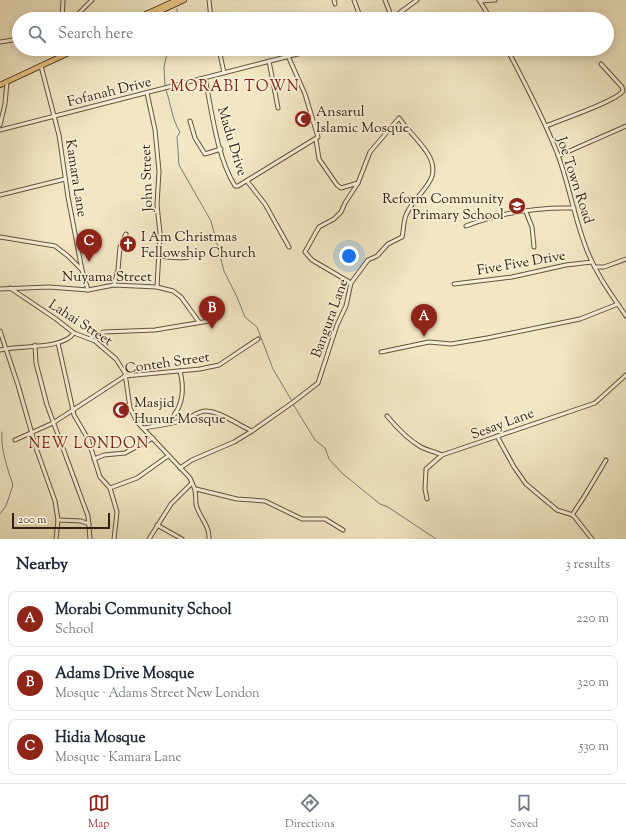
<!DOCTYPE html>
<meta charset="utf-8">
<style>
:root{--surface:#fff;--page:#f2f2f3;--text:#1f2937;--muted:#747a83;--line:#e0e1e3;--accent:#8f2418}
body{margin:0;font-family:"Sorts Mill Goudy",serif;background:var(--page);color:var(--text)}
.scale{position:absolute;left:12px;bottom:10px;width:98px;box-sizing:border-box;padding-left:4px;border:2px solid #352111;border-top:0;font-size:11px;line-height:14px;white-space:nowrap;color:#352111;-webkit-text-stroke:3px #f7efd8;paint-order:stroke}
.you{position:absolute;left:349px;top:256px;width:14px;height:14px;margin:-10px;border:3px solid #fff;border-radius:50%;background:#1a73e8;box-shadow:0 0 0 6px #1a73e833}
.badge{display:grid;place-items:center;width:26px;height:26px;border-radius:50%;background:var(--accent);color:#fff;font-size:13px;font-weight:700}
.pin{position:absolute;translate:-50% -33px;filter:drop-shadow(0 1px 2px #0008)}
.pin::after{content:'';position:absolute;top:21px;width:14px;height:12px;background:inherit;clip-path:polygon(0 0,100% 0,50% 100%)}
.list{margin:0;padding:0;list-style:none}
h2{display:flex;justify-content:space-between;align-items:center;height:52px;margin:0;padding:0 16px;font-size:17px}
h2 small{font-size:13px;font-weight:400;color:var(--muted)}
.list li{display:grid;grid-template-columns:26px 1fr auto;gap:12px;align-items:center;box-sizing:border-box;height:56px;margin:0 8px 8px;padding:0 8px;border:1px solid var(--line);border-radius:8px}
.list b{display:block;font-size:15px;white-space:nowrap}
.list p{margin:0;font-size:13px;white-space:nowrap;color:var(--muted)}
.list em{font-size:13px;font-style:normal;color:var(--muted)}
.icon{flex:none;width:22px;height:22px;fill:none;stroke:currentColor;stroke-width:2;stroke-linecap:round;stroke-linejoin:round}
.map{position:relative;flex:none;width:626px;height:539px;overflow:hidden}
.search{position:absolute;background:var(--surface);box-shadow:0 2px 10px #0003;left:12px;right:12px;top:12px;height:44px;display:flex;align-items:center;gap:10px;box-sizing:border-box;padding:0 14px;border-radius:22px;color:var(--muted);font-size:15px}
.sheet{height:244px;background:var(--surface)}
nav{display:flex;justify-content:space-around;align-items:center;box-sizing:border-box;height:56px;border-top:1px solid var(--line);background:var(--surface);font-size:11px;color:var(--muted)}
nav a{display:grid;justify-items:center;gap:2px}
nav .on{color:var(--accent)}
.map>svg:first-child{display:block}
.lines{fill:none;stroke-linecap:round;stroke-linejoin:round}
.stream{stroke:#767e79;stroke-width:1}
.minor-casing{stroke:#64523e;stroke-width:5}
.highway-casing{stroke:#352111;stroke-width:6}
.minor{stroke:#f7efd8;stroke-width:3}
.highway{stroke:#e9c382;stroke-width:4.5}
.labels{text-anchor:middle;stroke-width:3.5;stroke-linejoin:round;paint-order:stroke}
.street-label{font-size:14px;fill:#352111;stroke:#f7efd8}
.poi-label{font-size:14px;fill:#352111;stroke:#f7efd8;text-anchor:start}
.neighbourhood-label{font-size:15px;letter-spacing:1px;fill:#7a1f14;stroke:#f7efd8}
</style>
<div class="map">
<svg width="626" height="539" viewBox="0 0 626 539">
<rect width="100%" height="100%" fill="#f2e6c3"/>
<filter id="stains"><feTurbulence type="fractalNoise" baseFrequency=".005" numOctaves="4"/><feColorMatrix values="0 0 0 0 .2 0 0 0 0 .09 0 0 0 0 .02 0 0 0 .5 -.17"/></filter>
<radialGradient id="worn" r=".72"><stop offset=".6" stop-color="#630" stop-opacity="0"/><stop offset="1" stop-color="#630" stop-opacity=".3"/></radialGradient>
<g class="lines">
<g class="stream">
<polyline points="177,9 178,19"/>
<polyline points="165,86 164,67 168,49"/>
<path d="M166,90C171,104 172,120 180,132L177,137L179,165L211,221L224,271L237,297L245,317L257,327L273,369L292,401"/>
<polyline points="293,404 315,440 325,448 329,459 343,474 380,504 388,507 436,539"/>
<path d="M0,514L6,506L13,485C8,471 0,447 2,432"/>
</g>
<g class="minor-casing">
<g id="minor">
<polyline points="209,0 211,19"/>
<polyline points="334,0 335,4"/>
<polyline points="354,0 361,19"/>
<polyline points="385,0 392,18"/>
<polyline points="479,0 491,19"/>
<polyline points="480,1 495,0"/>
<polyline points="62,19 63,0"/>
<polyline points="73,19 92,0"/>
<polyline points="391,19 417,0"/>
<polyline points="0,42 19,39"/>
<polyline points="66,49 67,50"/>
<polyline points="219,49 224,73"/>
<path d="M507,49C525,83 544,119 558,155C569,185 574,216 585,245C594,271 610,293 626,316"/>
<polyline points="269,61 278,108"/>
<polyline points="41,66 59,135 68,197 82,270 88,290"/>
<path d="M205,78C212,112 217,157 235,186H238L318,137L305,94L288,56"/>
<polyline points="147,93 155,130 159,171 157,205 160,233 157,287"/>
<polyline points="190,121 195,138 205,154 221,149"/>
<polyline points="0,125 5,104 7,82"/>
<path d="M546,126C560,120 617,101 623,91L622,87L601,64"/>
<polyline points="0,130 317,49"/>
<polyline points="316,140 319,159 337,185 341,188 358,183"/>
<polyline points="558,156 626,126"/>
<polyline points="247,181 265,204 289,247"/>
<polyline points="0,195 65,179"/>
<polyline points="526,212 532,227 534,247"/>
<path d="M466,226C500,213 538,207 574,208"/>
<polyline points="0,237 55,246 68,256 82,270"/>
<path d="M159,256C171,257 188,261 197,253"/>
<polyline points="595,267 604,267 626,259"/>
<polyline points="454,284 512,277 566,265 592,262"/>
<polyline points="114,285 118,270 120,247 126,234"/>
<polyline points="10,288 56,319 74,333 95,341 116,359 125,373 130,408 137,422 190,478 192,483 171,504 149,539"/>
<polyline points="0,289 49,287 88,290 114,285 157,287 173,291 181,297 199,322"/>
<polyline points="0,331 18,385 36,448 55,501 58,520 56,539"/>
<polyline points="90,338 104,332 155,330 215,320"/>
<polyline points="58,343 74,415 88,439 100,477 110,488"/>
<polyline points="35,345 36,363 47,405 88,516 90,539"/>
<path d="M0,350C19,345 62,350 74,333"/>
<polyline points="381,352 429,342 451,344 487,338 580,319 618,304"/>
<path d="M174,415C184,402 184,387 180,371"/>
<path d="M387,416C397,428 407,439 421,447C427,450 435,452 442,455L595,403L626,375"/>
<path d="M143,428C158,426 173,424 186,419C193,416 199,411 206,411C222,412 238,425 252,431"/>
<polyline points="497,436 514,467 526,484 557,510 573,515 592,539"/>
<polyline points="15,440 53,423 125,376 200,369 219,365 258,339"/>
<polyline points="94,459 104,455 125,453 153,438"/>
<path d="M180,468L192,460L234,442L252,431L292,403L318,383L337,325L346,306L351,283L368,260L377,256L388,244L402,237C404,230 403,220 407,213C417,191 444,181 428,154C420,141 408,131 399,118L370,152L358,183L345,203L341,212L334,219L319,227L305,252L312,260L351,283"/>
<path d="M192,483C197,491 195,495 196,504C198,516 210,525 209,539"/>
<polyline points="110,488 137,478 168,456"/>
<polyline points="110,488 117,512 114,539"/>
<polyline points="196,489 237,499 265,501 302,519 325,519 343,530"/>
<polyline points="427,499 425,489 426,469 442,455"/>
<polyline points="572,515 584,497 606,460"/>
<polyline points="58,520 81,521 89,524"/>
<polyline points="157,525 182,539"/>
</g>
</g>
<g class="highway-casing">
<g id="highway">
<polyline points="135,19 177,0"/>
<polyline points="143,19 184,0"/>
<polyline points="0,85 77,49"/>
</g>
</g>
<use href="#minor" class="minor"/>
<use href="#highway" class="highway"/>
</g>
<defs>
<g id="mosque-disc" transform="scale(0.9)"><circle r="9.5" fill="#8f2418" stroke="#f7efd8"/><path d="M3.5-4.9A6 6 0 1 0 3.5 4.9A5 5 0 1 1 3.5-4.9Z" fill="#fff"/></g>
<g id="school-disc" transform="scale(0.9)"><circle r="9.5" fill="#8f2418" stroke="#f7efd8"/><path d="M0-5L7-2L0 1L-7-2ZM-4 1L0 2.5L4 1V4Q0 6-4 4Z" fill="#fff"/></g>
<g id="church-disc" transform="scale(0.9)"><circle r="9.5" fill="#8f2418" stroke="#f7efd8"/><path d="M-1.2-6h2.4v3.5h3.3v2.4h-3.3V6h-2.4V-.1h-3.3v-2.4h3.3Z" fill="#fff"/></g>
</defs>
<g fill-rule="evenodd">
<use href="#mosque-disc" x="303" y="119"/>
<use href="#school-disc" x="517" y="206"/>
<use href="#church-disc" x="128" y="244"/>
<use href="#mosque-disc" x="121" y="410"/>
</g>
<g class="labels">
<g class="street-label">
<text transform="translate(109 91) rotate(-14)" y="5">Fofanah Drive</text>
<text transform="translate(233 141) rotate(73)" y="5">Madu Drive</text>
<text transform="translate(77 178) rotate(81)" y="5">Kamara Lane</text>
<text transform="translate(146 178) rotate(-92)" y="5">John Street</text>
<text transform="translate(576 180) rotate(72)" y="5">Joe Town Road</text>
<text transform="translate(521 262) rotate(-10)" y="5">Five Five Drive</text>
<text x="107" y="281">Nuyama Street</text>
<text transform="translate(329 318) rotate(-70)" y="5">Bangura Lane</text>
<text transform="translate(81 322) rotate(33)" y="5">Lahai Street</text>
<text transform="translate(167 362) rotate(-8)" y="5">Conteh Street</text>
<text transform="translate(502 423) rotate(-20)" y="5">Sesay Lane</text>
</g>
<g class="poi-label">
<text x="316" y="116">Ansarul<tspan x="316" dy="16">Islamic Mosque</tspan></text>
<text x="504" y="203" text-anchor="end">Reform Community<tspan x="504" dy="16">Primary School</tspan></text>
<text x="141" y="241">I Am Christmas<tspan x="141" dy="16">Fellowship Church</tspan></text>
<text x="134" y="407">Masjid<tspan x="134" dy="16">Hunur Mosque</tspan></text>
</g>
<g class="neighbourhood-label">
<text x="235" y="91">MORABI TOWN</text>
<text x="89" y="448">NEW LONDON</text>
</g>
</g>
<rect width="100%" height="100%" filter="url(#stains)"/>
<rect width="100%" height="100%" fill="url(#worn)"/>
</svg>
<div class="scale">200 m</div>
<div class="you"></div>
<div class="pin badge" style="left:424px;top:337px">A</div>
<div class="pin badge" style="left:212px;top:329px">B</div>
<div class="pin badge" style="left:89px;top:262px">C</div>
<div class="search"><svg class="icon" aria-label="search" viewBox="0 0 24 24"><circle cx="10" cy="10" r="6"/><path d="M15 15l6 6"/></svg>Search here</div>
</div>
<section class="sheet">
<h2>Nearby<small>3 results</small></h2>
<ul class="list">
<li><span class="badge">A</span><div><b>Morabi Community School</b><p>School</p></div><em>220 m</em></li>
<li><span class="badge">B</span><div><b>Adams Drive Mosque</b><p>Mosque · Adams Street New London</p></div><em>320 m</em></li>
<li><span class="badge">C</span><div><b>Hidia Mosque</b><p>Mosque · Kamara Lane</p></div><em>530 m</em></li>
</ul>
</section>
<nav>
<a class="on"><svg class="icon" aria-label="map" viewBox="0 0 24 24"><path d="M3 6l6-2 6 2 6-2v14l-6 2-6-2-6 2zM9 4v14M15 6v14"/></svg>Map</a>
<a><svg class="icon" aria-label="directions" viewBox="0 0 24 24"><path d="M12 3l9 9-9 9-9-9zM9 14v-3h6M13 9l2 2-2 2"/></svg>Directions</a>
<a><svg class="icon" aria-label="saved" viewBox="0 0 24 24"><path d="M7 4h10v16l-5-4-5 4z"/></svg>Saved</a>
</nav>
